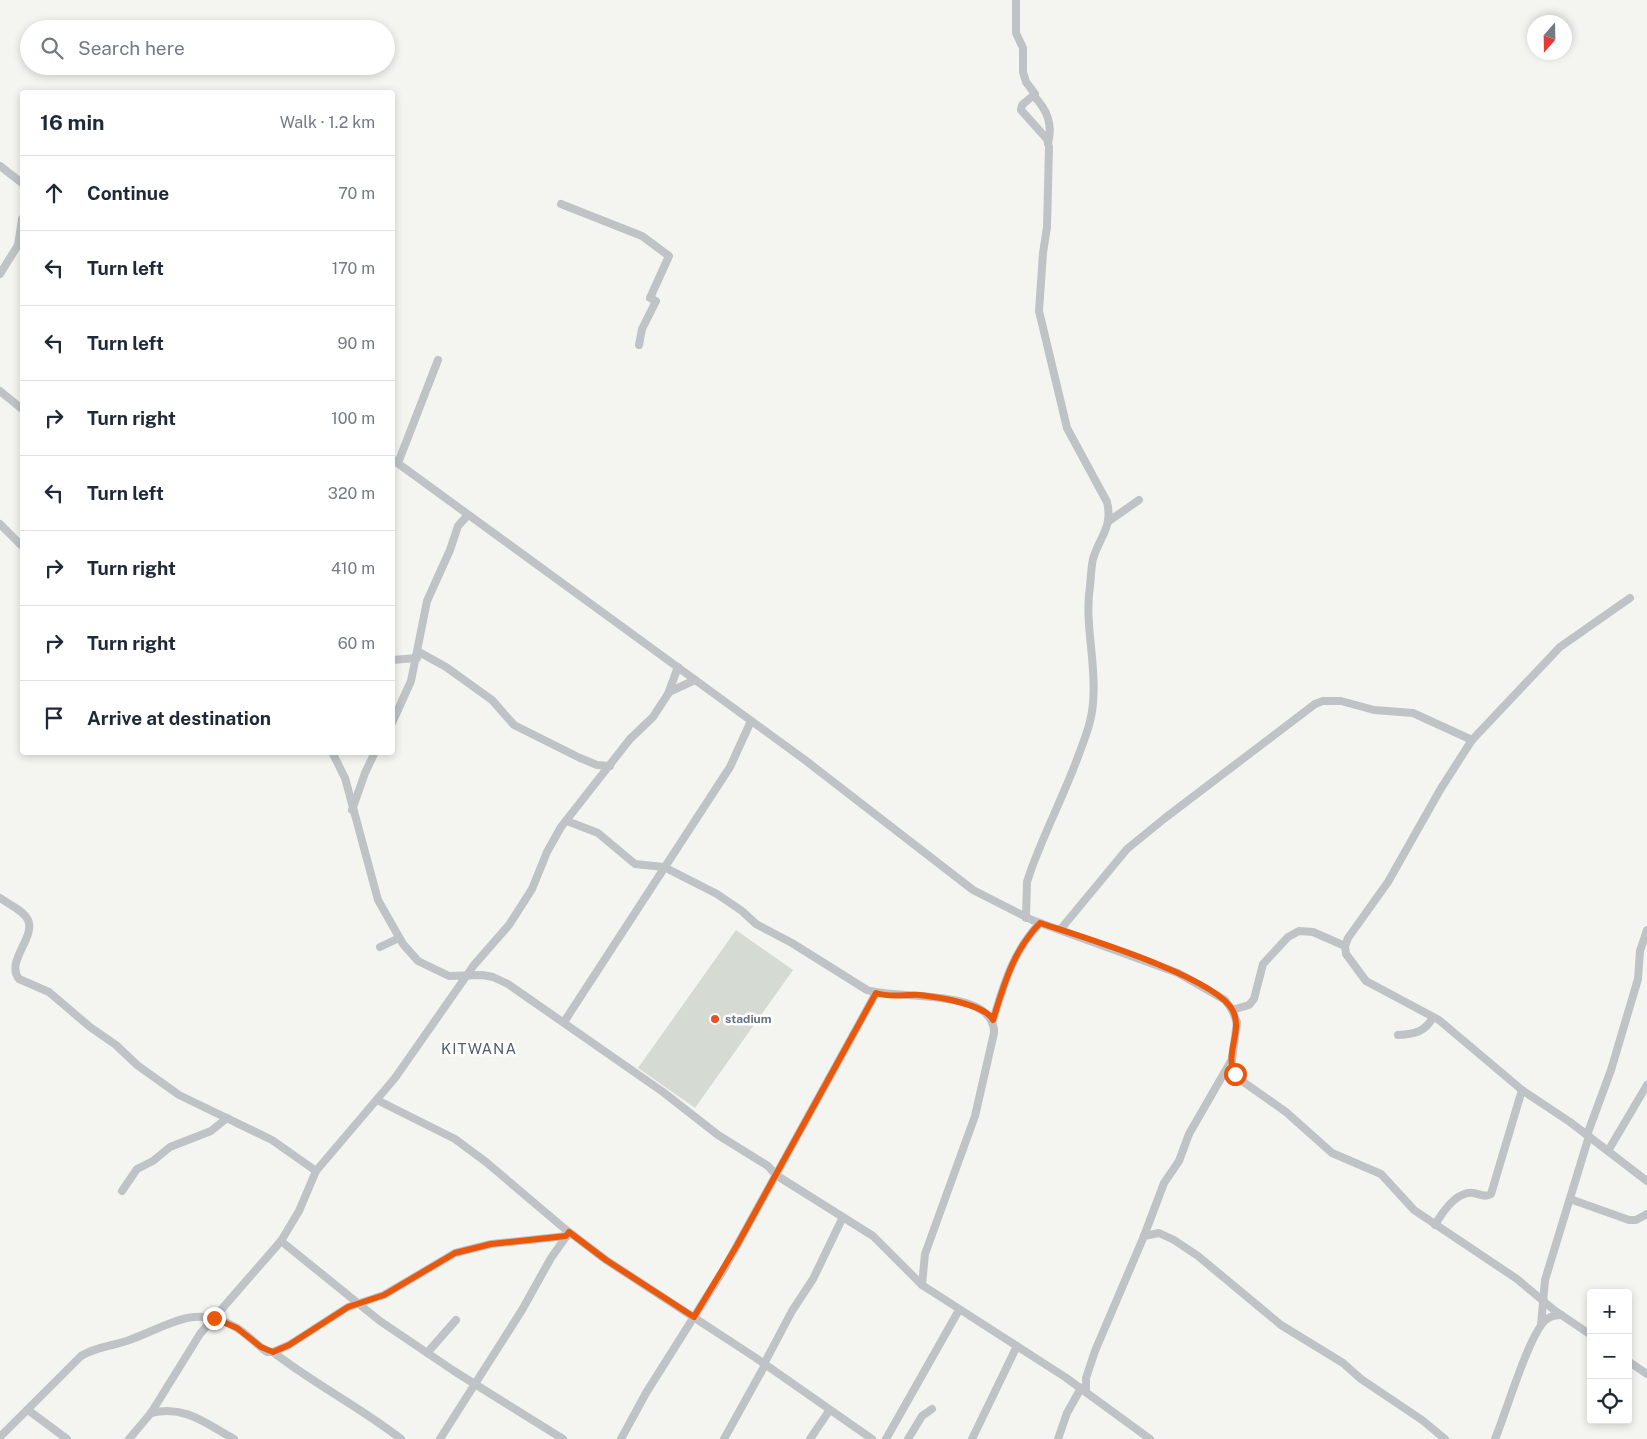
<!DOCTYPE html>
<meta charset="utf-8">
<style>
:root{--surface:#fff;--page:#f6f6f7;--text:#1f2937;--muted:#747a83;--line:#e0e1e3}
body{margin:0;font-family:"Public Sans",sans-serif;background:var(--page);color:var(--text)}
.controls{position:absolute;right:15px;bottom:15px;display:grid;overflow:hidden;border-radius:5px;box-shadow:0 2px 8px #0003}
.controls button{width:45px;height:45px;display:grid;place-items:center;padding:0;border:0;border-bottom:1px solid var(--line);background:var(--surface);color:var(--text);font:25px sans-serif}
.compass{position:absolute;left:1527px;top:15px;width:45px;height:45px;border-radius:50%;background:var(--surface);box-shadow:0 2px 8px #0003;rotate:200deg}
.stop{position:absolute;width:15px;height:15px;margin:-11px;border:4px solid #ea580c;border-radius:50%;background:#fff}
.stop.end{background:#ea580c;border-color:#fff;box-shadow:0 1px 5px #0008}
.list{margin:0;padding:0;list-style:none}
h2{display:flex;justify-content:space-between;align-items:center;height:65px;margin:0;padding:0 20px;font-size:21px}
h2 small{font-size:16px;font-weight:400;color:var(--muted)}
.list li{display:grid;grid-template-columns:32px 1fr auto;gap:15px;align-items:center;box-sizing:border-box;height:75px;padding:0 20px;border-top:1px solid var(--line)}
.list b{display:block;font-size:19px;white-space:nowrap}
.list em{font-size:16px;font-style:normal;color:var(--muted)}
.icon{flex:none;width:28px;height:28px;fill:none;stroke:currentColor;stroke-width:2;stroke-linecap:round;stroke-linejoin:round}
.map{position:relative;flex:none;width:1647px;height:1439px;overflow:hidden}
.search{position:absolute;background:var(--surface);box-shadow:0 2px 8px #0003;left:20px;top:20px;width:375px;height:55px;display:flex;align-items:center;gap:12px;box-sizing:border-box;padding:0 18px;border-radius:28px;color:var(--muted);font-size:19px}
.panel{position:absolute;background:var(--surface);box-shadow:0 2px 8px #0003;left:20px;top:90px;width:375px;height:665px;border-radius:5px}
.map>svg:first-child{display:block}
.green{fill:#d5dbd2}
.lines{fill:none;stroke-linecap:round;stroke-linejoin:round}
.street{stroke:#bfc3c6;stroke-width:8}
.route{stroke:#ea580c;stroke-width:6}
.poi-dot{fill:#e05425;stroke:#fff;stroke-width:2}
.labels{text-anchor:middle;stroke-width:5;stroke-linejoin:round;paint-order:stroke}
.poi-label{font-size:12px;font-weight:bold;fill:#647481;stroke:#fff;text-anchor:start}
.quarter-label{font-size:15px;letter-spacing:1px;fill:#525d66;stroke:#fff}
</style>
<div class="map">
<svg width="1647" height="1439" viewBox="0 0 1647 1439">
<rect width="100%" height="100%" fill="#f4f5f0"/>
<polygon class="green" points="736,930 793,970 695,1108 638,1068"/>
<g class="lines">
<g class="street">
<path d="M1016,0V33L1023,48V72L1026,82L1035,94L1022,105L1021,110L1047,139L1049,147L1047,227L1043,253L1039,311L1045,336L1067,428L1107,502C1113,527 1100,536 1093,559C1091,568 1091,577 1090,586C1084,625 1097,663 1093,703C1092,720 1085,738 1079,754C1065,793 1045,831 1031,870L1027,882L1026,918"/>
<path d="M1034,96C1047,110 1053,124 1048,143"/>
<polyline points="0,166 22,183"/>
<polyline points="561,204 642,236 669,256 650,298 656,301 642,329 639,345"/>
<polyline points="0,274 18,245 22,219"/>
<polyline points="0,391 22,409"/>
<polyline points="392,459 805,760 973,890 1032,920 1178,973 1225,1000 1232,1010 1237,1022 1231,1067 1242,1081 1286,1112 1332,1153 1381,1174 1414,1210 1517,1279 1554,1310 1591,1335"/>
<polyline points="398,463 438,360"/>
<polyline points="1109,521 1139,500"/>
<polyline points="0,524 22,546"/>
<polyline points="1630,598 1560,647 1472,740 1440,790 1388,882 1348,938 1345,946 1346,954 1366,981 1439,1020 1522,1090 1570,1122 1647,1181"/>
<polyline points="419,652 446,667 492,700 514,725 580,758 597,765 610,766"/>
<polyline points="392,660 417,658"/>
<polyline points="669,692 695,680"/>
<polyline points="392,723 411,681 427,601 450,550 458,526 467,516"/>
<polyline points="332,752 345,778 378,900 403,944 418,961 449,976 482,975 493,977 508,984 663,1092 718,1135 768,1166 776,1175 873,1236 922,1285 1065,1377 1150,1439"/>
<polyline points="352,810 365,773 375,752"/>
<path d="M567,821L598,833L635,864L664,867L717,894L742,911L756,924L792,943L867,990C897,1000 995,987 994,1033L975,1116L925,1254L922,1285"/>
<path d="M0,898C8,904 23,910 28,920C36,937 5,962 19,979L49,992L90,1027L116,1045L137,1065L179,1095L272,1140L316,1171"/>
<polyline points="1060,930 1127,849 1165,818 1315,704 1323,701 1341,701 1374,710 1413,713 1472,740"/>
<polyline points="380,947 399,938"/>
<polyline points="1232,1010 1249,1005 1254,999 1263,964 1288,937 1299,931 1313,932 1345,946"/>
<path d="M993,1020C1004,984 1013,951 1040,923"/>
<polyline points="564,1022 730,767 751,721"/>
<path d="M1398,1035C1415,1034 1425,1032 1433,1017"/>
<polyline points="377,1100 455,1139 486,1162 565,1229 606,1260 756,1358 872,1439"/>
<polyline points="1587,1135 1611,1070 1638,979 1640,951 1647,930"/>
<polyline points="1608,1151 1647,1085"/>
<polyline points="122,1191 137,1169 153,1161 170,1147 211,1131 227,1118"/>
<polyline points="1570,1199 1629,1220 1636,1220 1647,1214"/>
<path d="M1435,1225C1442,1213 1456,1191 1473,1193C1480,1194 1485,1198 1491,1194L1522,1090"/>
<polyline points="1144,1236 1159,1233 1174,1240 1198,1256 1281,1325 1343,1363 1361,1379 1422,1420 1445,1439"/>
<polyline points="281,1241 380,1321 454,1371 563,1439"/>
<polyline points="1541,1325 1545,1280 1589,1136"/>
<path d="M273,1352C314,1384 360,1407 401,1439"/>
<polyline points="427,1353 456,1320"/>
<polyline points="1628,1361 1647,1374"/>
<polyline points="764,1364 792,1311 813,1279 843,1217"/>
<polyline points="1086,1392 1086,1378 1095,1351 1144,1236 1164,1183 1179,1161 1189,1134 1231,1061"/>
<polyline points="28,1410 67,1439"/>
<path d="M151,1413C185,1405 205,1423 234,1439"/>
<path d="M0,1437L81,1356C97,1346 115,1346 132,1339C170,1325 197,1303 237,1328C248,1335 257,1345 267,1352H273L289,1345L348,1307L384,1295L455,1253L491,1244L567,1236"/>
<polyline points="129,1439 151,1413 200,1334 281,1241 299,1211 316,1171 395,1078 474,965 509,925 532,889 547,852 561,827 630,739 653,717 668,694 678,667"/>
<polyline points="440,1439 522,1310 551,1258 568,1234"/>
<polyline points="621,1439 646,1393 724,1269 876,993"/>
<polyline points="724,1439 765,1365"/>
<polyline points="810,1439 829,1411"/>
<polyline points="886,1439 959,1310"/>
<polyline points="908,1439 922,1416 932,1409"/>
<polyline points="972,1439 1017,1346"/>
<polyline points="1058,1439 1067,1413 1081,1388"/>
<path d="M1495,1439C1505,1416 1530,1330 1547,1319C1551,1316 1557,1315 1561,1315"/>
</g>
</g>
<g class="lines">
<path class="route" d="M214,1318L237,1328L261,1347L273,1352L289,1345L348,1307L384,1295L455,1253L491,1244L566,1236L569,1232L606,1260L694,1317L736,1247L876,993C891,998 905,994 920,995C937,997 985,1004 993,1020C1004,984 1013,951 1040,923C1079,936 1217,977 1233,1011C1243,1032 1224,1054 1235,1074"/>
</g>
<circle class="poi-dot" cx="715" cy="1019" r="5"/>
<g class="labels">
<g class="poi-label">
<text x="725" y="1023">stadium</text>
</g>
<g class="quarter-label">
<text x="479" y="1054">KITWANA</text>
</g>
</g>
</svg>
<div class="controls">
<button>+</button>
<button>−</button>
<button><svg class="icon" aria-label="locate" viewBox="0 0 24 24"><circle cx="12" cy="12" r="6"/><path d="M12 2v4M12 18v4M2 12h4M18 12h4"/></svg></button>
</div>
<svg class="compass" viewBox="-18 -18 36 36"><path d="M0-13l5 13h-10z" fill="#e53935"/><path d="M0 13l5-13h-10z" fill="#747a83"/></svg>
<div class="stop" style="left:1235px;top:1074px"></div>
<div class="stop end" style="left:214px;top:1318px"></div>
<div class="search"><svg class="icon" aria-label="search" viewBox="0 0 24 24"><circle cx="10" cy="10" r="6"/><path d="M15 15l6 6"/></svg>Search here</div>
<section class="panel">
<h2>16 min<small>Walk · 1.2 km</small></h2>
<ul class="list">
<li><svg class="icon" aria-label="ahead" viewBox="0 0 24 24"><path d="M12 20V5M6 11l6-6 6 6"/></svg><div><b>Continue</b></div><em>70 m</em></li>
<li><svg class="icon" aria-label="left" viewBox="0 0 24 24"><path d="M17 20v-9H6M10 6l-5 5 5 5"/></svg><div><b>Turn left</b></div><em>170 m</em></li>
<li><svg class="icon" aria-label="left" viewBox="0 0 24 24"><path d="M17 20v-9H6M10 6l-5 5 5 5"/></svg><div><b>Turn left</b></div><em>90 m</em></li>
<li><svg class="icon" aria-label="right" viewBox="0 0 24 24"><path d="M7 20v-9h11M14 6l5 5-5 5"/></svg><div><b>Turn right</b></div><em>100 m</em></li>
<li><svg class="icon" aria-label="left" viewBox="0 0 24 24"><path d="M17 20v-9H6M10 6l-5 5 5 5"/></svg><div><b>Turn left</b></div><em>320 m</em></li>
<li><svg class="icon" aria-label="right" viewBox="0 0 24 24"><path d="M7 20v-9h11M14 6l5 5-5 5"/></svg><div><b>Turn right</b></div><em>410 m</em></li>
<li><svg class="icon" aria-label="right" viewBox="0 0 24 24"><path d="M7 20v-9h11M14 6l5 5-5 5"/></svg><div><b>Turn right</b></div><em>60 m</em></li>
<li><svg class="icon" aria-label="arrive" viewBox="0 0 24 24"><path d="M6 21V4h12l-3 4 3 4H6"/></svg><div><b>Arrive at destination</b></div></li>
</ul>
</section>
</div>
